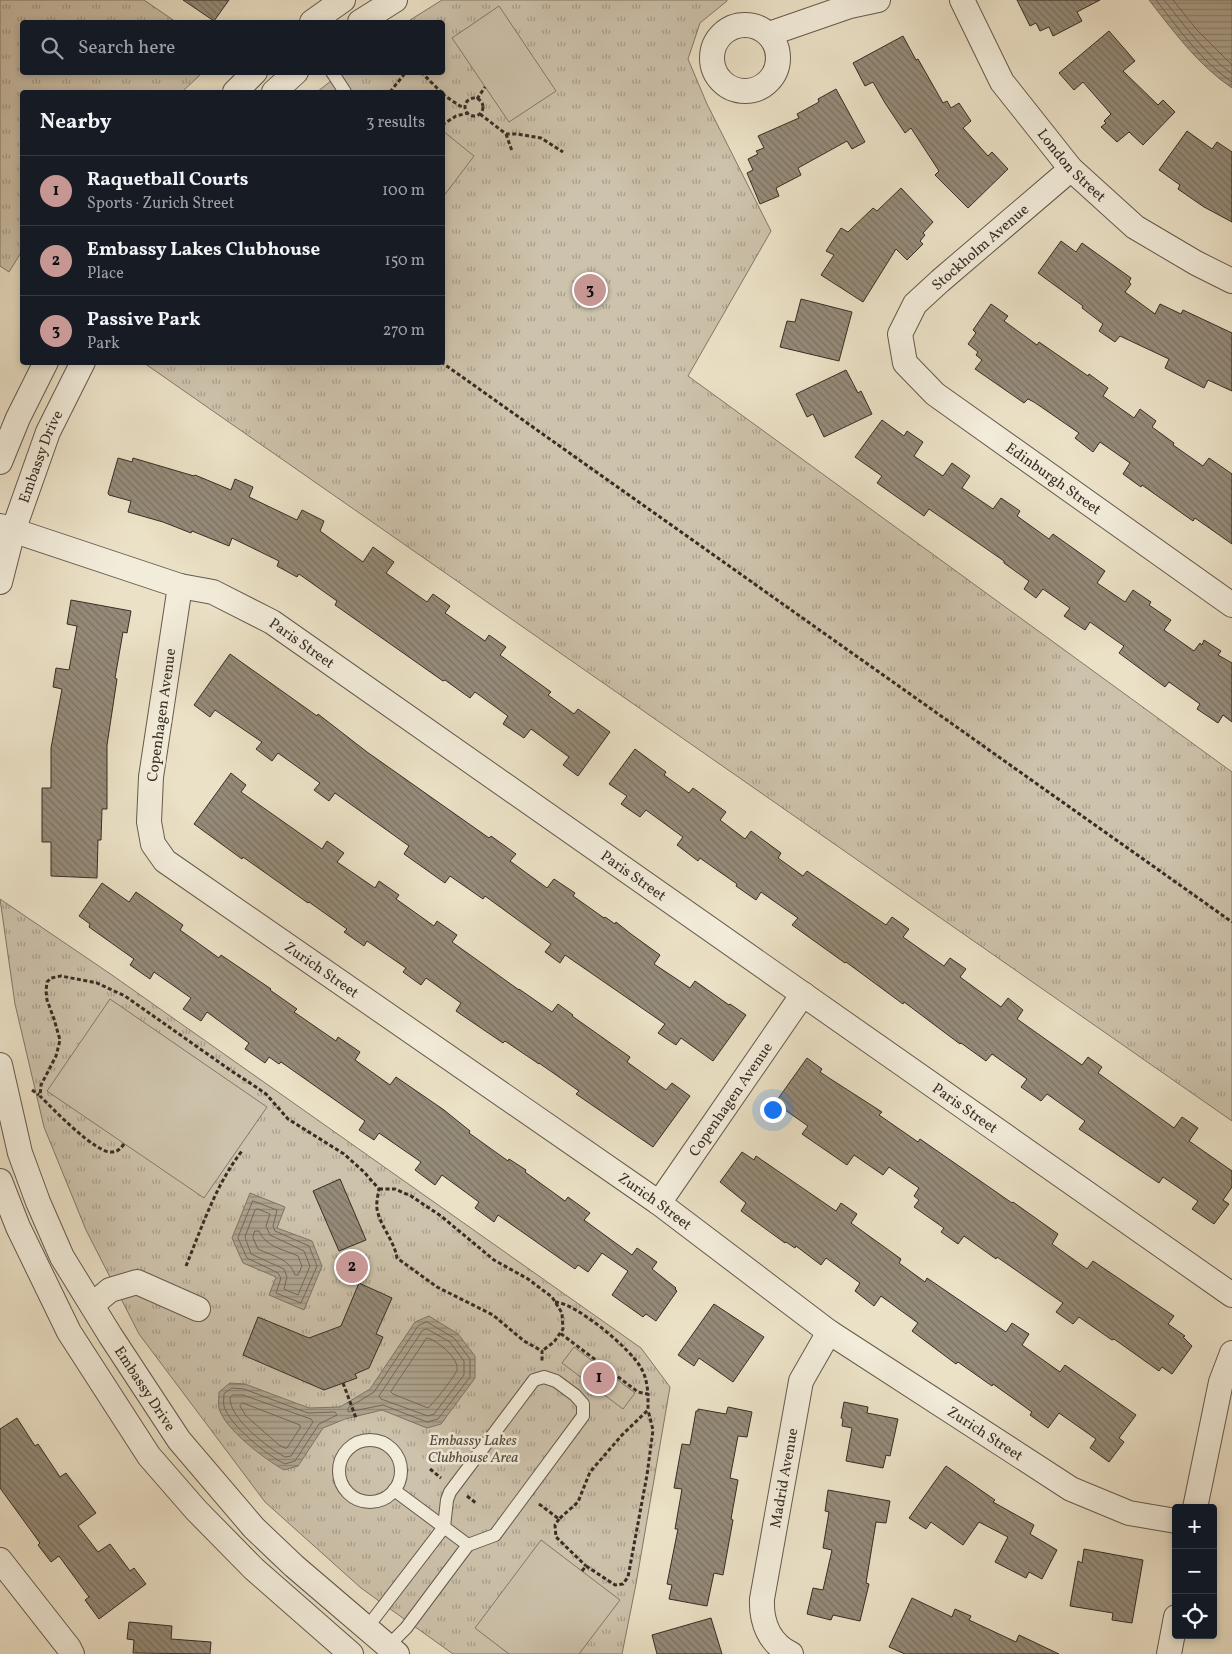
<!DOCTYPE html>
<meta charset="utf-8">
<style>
:root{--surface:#171b24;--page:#20242c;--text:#f1f3f6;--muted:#9ea1a6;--line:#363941;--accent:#c59692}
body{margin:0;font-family:Vollkorn,serif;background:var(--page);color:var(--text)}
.controls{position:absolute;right:15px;bottom:15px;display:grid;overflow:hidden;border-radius:5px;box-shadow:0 2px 8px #0003}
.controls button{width:45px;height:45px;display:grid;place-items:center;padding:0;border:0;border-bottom:1px solid var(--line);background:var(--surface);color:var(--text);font:25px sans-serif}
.you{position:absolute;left:772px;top:1109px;width:18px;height:18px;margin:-12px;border:4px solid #fff;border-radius:50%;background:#1a73e8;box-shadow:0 0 0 8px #1a73e833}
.badge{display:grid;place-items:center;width:32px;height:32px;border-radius:50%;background:var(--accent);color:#111;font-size:16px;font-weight:700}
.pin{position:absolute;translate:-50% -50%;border:2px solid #fff;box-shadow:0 1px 5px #0006}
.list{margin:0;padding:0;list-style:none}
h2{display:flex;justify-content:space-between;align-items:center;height:65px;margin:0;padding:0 20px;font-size:21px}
h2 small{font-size:16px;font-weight:400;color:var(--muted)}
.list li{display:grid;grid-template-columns:32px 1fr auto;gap:15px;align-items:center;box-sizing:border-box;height:70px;padding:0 20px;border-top:1px solid var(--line)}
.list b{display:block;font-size:19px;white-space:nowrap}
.list p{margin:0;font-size:16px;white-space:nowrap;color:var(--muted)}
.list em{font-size:16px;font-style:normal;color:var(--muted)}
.icon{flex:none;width:28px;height:28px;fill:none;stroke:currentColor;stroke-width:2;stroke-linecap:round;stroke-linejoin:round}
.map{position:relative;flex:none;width:1232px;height:1654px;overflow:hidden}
.search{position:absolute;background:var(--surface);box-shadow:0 2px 8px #0003;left:20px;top:20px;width:425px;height:55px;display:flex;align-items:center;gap:12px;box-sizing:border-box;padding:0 18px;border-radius:5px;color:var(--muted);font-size:19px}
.panel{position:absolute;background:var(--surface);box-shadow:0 2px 8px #0003;left:20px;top:90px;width:425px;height:275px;border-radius:5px}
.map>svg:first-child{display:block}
.grass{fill:url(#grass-tufts);stroke:#827868}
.garden{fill:#cdc2ab;stroke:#827868}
.water{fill:url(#water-rules);stroke:#7f7465}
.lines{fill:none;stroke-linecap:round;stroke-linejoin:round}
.shore{stroke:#73685a;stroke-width:1}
.building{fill:url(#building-back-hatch);stroke:#382d25}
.service-casing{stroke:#655a4d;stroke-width:14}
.minor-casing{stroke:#655a4d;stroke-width:26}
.path{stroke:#382d25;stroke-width:3;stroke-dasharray:4 2.5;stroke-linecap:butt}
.service{stroke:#f2ecda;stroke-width:12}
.minor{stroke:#f2ecda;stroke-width:24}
.labels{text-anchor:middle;stroke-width:5;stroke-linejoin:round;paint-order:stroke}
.street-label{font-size:15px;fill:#382d25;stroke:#f2ecda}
.park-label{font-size:15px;font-style:italic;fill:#564b40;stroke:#f2ecda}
</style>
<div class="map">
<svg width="1232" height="1654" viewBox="0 0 1232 1654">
<defs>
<pattern id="grass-tufts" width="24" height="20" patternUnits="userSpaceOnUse" patternTransform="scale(1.25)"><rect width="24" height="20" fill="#cdc2ab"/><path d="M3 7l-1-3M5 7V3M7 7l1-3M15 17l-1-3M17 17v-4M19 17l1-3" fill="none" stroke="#a79e8b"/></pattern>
<pattern id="water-rules" width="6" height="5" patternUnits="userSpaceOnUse" patternTransform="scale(1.25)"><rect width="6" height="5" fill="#aea48f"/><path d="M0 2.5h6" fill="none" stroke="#8f8675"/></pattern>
<pattern id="building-back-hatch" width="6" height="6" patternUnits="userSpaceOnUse" patternTransform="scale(1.25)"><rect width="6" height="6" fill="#958b79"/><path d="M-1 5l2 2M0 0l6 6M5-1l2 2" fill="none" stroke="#7b7263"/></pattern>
</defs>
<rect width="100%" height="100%" fill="#ebe1c6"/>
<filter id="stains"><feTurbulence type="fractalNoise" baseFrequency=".004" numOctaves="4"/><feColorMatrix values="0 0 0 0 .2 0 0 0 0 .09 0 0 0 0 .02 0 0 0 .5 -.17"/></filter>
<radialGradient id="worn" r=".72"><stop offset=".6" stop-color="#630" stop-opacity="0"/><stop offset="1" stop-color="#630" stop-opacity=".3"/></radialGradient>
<g class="grass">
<polygon points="0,0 144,0 176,22 22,22 22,72 202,73 182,92 22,92 22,251 9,272 0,266"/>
<polygon points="442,0 727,0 727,1 700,23 688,59 707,104 771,231 688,376 1232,772 1232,1121 144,363 442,362 442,92 317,92 341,73 442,72 442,22 407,22"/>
<polygon points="0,899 112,975 641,1348 670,1387 636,1584 622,1654 453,1654 361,1588 265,1502 139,1334 86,1230 44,1127 15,1004"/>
</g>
<g class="garden">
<polygon points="499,6 556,91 509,122 452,38"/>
<polygon points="443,131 474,156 443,197 442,197"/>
<polygon points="110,999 267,1107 204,1198 47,1091"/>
<polygon points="574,1347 635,1393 623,1409 562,1363"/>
<polygon points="541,1540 620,1600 579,1654 509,1654 475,1628"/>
</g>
<g class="water">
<path d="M1149,0H1232V88C1198,65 1174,32 1149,0Z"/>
<polygon points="250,1193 285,1207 277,1228 312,1241 322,1266 304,1310 269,1295 276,1277 243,1263 232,1238"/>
<path d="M429,1316L458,1334L475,1356V1378L441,1424L427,1428L382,1410L345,1419L323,1428L298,1466L284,1470C266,1460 224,1429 219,1408C218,1403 219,1396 219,1392L230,1383L245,1384L309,1408L340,1407L370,1389L415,1322Z"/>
</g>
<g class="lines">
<g class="shore">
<path d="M1156,0C1179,29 1201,61 1232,82"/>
<path d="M1164,0C1185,26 1205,54 1232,74"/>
<polyline points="1173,0 1197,30 1232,65"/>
<polygon points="253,1201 277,1210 273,1226 275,1231 309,1246 317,1266 301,1303 276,1293 281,1278 278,1273 247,1258 238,1238"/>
<polygon points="258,1209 270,1214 266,1226 270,1235 304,1251 310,1266 298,1295 284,1289 287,1277 284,1269 251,1254 245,1237 255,1210"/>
<path d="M255,1231H259C266,1247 283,1249 298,1256L302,1266L298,1275H295C289,1258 272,1256 258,1249L253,1238Z"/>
<polygon points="427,1322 454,1338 470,1359 470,1377 438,1419 427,1422 383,1405 348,1412 348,1408 374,1392 418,1326"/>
<polygon points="427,1329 450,1342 464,1361 464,1375 434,1414 428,1416 381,1399 379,1396 422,1331"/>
<path d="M427,1338C437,1340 459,1358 457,1370C455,1376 433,1404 428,1408L393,1394L391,1392Z"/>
<path d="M232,1388L244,1389L308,1413L335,1412L337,1415L319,1424L295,1461L285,1464C268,1456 229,1425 224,1406C223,1403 224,1398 224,1394Z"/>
<path d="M233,1395H243L311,1419L313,1422L291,1456L285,1457C268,1448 229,1418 230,1398Z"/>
<polygon points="243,1403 300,1425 300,1428 287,1448 285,1448 279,1445 246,1416 240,1406"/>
</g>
</g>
<g class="building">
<polygon points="183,0 229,0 214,21"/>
<polygon points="1017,0 1100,0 1077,12 1082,21 1053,36 1049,27 1040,31 1036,23 1030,26"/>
<polygon points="1109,31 1135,61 1123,71 1158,105 1163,100 1175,112 1143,145 1129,132 1117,142 1101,127 1106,123 1104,121 1111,114 1083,82 1074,90 1059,73"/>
<polygon points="903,36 916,60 918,59 943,103 947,101 951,108 959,103 971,121 963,128 988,156 992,152 1008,169 968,208 935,175 939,171 911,128 905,133 885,103 873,82 865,86 853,63"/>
<polygon points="836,89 865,142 852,149 847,141 798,168 801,175 776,188 779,196 760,204 747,173 753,170 748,159 758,154 756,151 764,148 758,136 799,118 797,114 819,102 818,99"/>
<polygon points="1187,131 1212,149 1217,142 1232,152 1232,222 1204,207 1178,189 1180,185 1159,170"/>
<polygon points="901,188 933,222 923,233 925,235 920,241 923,244 907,260 896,249 863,302 821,275 834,255 826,251 841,228 848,232 873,208 877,211"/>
<polygon points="1061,241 1076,252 1082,243 1131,278 1129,282 1131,284 1125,292 1155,314 1160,304 1181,314 1183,310 1232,333 1232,391 1208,380 1204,388 1165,368 1169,359 1120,336 1115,342 1099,331 1103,324 1082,308 1083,306 1038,273"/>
<polygon points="801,299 852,312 839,361 780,347 787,321 795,322"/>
<polygon points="991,304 1008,316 1004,321 1037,345 1039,342 1088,376 1089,374 1108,388 1103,396 1134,418 1140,409 1156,421 1152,427 1174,443 1173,445 1203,466 1209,458 1232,474 1232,544 1195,518 1193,521 1142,485 1141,487 1123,474 1130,463 1100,442 1093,452 1075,438 1079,433 1034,402 1028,399 1024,403 975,369 982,360 976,355 978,352 968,344 976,333 973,330"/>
<polygon points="846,370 858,393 861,391 872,414 824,437 813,414 807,417 796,394"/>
<polygon points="882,420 904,436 907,431 923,442 914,456 943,476 952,463 970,476 962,488 993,509 1001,498 1020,511 1017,516 1049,539 1053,534 1105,571 1097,583 1125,602 1133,590 1151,602 1149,605 1171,620 1164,630 1194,651 1200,643 1202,645 1204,640 1221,651 1218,655 1232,663 1232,722 1223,715 1218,723 1197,709 1200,704 1169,682 1165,687 1119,653 1124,646 1090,622 1085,630 1064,616 1070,608 1043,589 1036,598 1024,589 1029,581 1004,563 1004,561 929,509 924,516 877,483 882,476 855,457"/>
<polygon points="118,458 132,462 133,458 194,476 195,475 231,490 235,479 253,487 249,497 297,520 302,510 324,521 320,531 363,562 373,547 394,562 386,573 427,602 433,594 450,606 445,613 485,641 489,635 506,647 500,655 551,692 548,695 574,714 578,709 610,732 578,776 563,765 569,757 531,729 524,738 503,724 508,716 475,692 470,698 445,680 443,681 335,605 337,601 299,574 297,577 277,566 279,561 232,538 229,546 192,531 191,533 163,522 128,512 131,501 109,495 108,493"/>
<polygon points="71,600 131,611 127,633 123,632 115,678 117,679 107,745 107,809 102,809 101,840 98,840 97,878 51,876 51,842 42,842 42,788 51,788 51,748 62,689 53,687 56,668 69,670 77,626 67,624"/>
<polygon points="230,654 317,716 318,714 367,752 489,838 491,836 516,854 510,861 547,888 554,879 575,893 573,896 604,918 605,917 615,924 616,922 631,934 660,955 654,964 690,988 695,981 729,1005 730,1004 746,1015 713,1061 681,1038 676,1045 658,1033 665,1024 565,955 560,963 545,952 551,944 485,896 483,899 450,876 445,883 404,854 409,846 335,793 329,801 314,790 320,783 278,753 272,761 256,749 262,742 215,710 210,717 194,705"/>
<polygon points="635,749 666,772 664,775 689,793 693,788 726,812 720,820 745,839 751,831 781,853 778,858 803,876 807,871 886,925 892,917 909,929 903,937 944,966 950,958 966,969 960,977 1001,1007 1008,998 1023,1010 1017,1019 1082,1065 1088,1057 1102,1067 1098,1073 1174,1128 1182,1117 1198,1128 1189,1141 1232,1171 1232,1187 1223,1200 1229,1204 1214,1224 1192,1209 1198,1201 1163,1177 1159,1183 1079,1129 1085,1121 1047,1094 1041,1101 1021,1087 1027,1079 992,1054 986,1061 961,1043 960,1044 904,1002 903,1004 846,962 845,963 792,925 798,918 761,892 756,900 736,886 737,884 700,858 698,861 677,845 683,837 646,810 640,817 621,804 627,796 609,784"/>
<polygon points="231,773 246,785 241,792 322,849 327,841 344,853 337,862 375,888 379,881 399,895 396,899 434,926 437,921 457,935 452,942 519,990 519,989 552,1012 558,1004 573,1015 572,1016 630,1057 627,1062 666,1090 672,1083 690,1096 653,1147 576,1094 579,1091 539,1063 539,1064 505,1041 503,1043 456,1011 461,1003 426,978 421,985 403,972 406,968 367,941 364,946 344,932 347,929 309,902 308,903 243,857 242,859 194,824"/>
<polygon points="102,883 129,902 136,892 183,925 180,930 219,958 221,955 271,989 270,990 297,1009 294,1012 336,1041 338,1037 360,1052 355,1060 390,1085 396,1077 444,1110 470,1131 469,1133 508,1161 509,1159 526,1170 525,1172 565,1201 568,1197 590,1213 584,1220 632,1255 637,1248 657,1262 652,1269 676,1288 675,1289 677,1291 656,1321 646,1314 643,1317 612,1295 628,1271 602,1253 588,1272 578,1265 575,1269 498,1215 494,1222 475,1208 479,1202 442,1175 435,1185 415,1170 421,1162 379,1133 374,1140 359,1130 365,1121 281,1062 279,1064 269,1057 265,1063 245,1049 249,1043 207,1012 201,1021 183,1009 191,998 154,972 150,979 130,965 134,959 89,927 90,924 79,916"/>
<polygon points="807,1058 822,1069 820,1072 829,1078 882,1112 879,1115 918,1142 920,1139 1012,1203 1013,1202 1058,1234 1052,1244 1087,1269 1093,1261 1174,1316 1168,1324 1185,1336 1183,1337 1192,1346 1172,1374 1162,1367 1159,1371 1114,1339 1112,1340 1079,1317 1073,1324 1056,1312 1063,1303 997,1257 996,1259 964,1236 958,1244 941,1232 944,1228 914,1207 919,1200 914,1196 919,1188 889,1167 883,1175 854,1155 847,1165 802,1134 808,1126 775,1103"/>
<polygon points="742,1152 754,1160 756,1156 836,1211 841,1203 857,1214 851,1223 901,1259 899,1263 925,1282 927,1278 1006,1332 1012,1323 1029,1334 1022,1345 1060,1372 1065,1365 1136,1415 1119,1438 1124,1442 1109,1462 1090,1448 1096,1439 1059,1413 1048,1428 1030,1415 1032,1412 993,1384 992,1386 958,1362 956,1364 912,1331 918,1323 881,1296 874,1306 855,1291 860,1283 826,1258 821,1265 796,1246 795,1248 786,1242 785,1243 741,1211 746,1203 720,1182"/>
<polygon points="340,1179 366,1240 339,1251 313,1191"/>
<polygon points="359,1283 392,1298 376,1334 383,1337 369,1368 355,1374 357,1378 324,1390 243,1355 258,1317 309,1338 341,1326"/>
<polygon points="714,1304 764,1337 733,1382 699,1358 694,1366 678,1355"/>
<polygon points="844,1402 868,1407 867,1413 898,1419 890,1456 886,1455 883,1468 846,1461 852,1428 842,1426 843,1419 841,1418"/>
<polygon points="728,1407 752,1412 747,1437 738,1436 730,1478 738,1480 731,1519 733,1520 723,1575 714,1573 707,1606 669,1599 672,1585 667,1584 678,1529 675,1529 682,1489 674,1488 682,1444 690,1445 696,1411 698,1411 698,1409 726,1414"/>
<polygon points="17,1418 35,1446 38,1444 60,1477 66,1473 96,1513 78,1526 98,1552 110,1544 130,1571 134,1568 146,1584 99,1619 85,1600 89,1597 59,1556 51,1562 38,1545 40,1543 0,1488 0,1429"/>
<polygon points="946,1466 995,1500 993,1502 1034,1525 1030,1534 1057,1550 1042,1579 1029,1572 1026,1578 995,1562 1008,1537 979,1522 963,1545 931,1522 926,1529 909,1518"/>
<polygon points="828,1490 890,1501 886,1523 876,1522 866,1583 869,1584 860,1621 833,1615 831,1620 807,1614 813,1588 823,1590 832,1550 823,1548 829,1512 825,1511"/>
<polygon points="1084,1549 1143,1560 1132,1623 1112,1620 1113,1613 1070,1606 1078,1561 1082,1563"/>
<polygon points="912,1598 952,1617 955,1609 971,1616 969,1620 1016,1642 1019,1635 1059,1654 905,1654 889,1647"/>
<polygon points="711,1618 722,1654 657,1654 652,1635"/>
<polygon points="129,1622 172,1626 171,1639 211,1642 210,1654 133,1653 134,1640 127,1639"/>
</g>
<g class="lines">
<g class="service-casing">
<g id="service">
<polyline points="332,72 345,92"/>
<circle cx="370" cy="1471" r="31"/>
<polyline points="394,1490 468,1545"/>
<polyline points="366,1629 444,1527 447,1500 450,1492 534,1380 544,1377 556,1381 575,1395 583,1404 583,1416 495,1535 468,1545 406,1628 387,1647"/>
</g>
</g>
<g class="minor-casing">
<g id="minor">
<path id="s1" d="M962,0L1002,82L1071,169L1135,227L1196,263L1232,281"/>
<polyline points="312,22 343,0"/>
<polyline points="360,22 395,0"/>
<circle cx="745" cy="58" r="33"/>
<polyline points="769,34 850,6 878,0"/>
<polyline points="235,92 255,72"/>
<polyline points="274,92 296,72"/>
<path id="s2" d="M1071,169L940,281L915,304L900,334L905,363L935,394L1232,605"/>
<polyline points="0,462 18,418 46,362"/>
<path id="s3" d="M0,526L180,586L213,592L272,622L1232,1295"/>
<path id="s4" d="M0,582L13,531L48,432L83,362"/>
<path id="s5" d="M180,586L151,777L149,822L153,844L165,861L659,1203L829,1332L1071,1489L1129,1513L1176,1521"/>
<path id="s6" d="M0,1065L20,1153L38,1202L62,1257L110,1335L179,1440L254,1528L294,1566L397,1654"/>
<polyline points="0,1181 18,1227 69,1332 149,1456 196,1510 254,1569 351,1654"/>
<path id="s7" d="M659,1203L803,994"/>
<polyline points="92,1305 110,1290 137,1282 198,1309"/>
<polyline points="1195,1508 1221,1382 1232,1353"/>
<polyline points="0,1560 69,1648 72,1654"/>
<path id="s8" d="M791,1654C769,1643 761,1622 762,1599L801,1381L829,1332"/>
<polyline points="1169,1654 1176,1617"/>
</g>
</g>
<g class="path">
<polyline points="421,72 441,92"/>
<polyline points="390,92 406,72"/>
<polyline points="442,94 460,106 466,107"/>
<circle cx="474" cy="107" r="9"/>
<polyline points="477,99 485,87"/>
<polyline points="480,114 506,134 517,134 541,138 563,152"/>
<polyline points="442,125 456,116 468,113"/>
<polyline points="506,134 512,151"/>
<polyline points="441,362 1232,922"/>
<polyline points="32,1090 39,1095"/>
<path d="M124,1144C121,1148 118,1152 112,1152C96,1154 52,1108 40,1096L41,1085L56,1056L60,1040L54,1019L47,1000L46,991L47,982L51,978L61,976L97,983L125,996L230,1070L256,1087L266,1094L288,1119L344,1154L364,1172L379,1189C378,1195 376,1203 377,1209C380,1226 394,1240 397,1258L437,1287L493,1315L524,1341L542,1351V1362"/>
<polyline points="379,1189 395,1189 411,1196 441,1216 494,1260 528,1279 552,1297 562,1313 563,1329 554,1342 542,1351"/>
<path d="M186,1266C202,1227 216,1184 242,1151"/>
<path d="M555,1302C576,1303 631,1349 641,1368C646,1376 647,1385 648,1394L638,1392L560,1333"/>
<polyline points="343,1383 356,1418"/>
<polyline points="430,1469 441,1478"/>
<polyline points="467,1496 476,1503"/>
<polyline points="539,1504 559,1519 578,1502 590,1472 622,1435 648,1410 648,1394"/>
<polyline points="559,1519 555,1525 556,1537 586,1566"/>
<polyline points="582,1571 586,1566 615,1585 623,1584 628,1577 647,1475 653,1430 648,1410"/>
</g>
<use href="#service" class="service"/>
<use href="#minor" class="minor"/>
</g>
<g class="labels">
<g class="street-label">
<text dy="5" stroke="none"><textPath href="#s1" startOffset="200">London Street</textPath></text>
<text transform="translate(980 247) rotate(-41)" y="5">Stockholm Avenue</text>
<text dy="5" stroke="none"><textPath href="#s4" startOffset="132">Embassy Drive</textPath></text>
<text dy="5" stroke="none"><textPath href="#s2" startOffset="458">Edinburgh Street</textPath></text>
<text dy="5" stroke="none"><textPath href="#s3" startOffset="326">Paris Street</textPath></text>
<text transform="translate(161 715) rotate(-82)" y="5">Copenhagen Avenue</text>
<text dy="5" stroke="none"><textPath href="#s3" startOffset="731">Paris Street</textPath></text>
<text dy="5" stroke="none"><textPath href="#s5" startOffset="472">Zurich Street</textPath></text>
<text dy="5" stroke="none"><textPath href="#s7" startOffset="126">Copenhagen Avenue</textPath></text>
<text dy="5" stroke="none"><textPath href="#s3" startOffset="1136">Paris Street</textPath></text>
<text dy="5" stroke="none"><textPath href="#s5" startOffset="878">Zurich Street</textPath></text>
<text dy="5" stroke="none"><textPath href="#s6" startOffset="358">Embassy Drive</textPath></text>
<text dy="5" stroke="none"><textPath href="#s5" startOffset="1282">Zurich Street</textPath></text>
<text dy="5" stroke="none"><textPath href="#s8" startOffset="189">Madrid Avenue</textPath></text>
</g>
<g class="park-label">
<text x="473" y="1445">Embassy Lakes<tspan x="473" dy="17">Clubhouse Area</tspan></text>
</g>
</g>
<rect width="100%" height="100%" filter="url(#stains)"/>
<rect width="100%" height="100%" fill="url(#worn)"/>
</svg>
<div class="controls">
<button>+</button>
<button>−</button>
<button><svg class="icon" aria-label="locate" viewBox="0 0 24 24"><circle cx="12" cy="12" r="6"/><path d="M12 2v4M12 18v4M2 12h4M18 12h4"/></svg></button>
</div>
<div class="you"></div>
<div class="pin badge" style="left:599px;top:1378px">1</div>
<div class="pin badge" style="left:352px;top:1267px">2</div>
<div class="pin badge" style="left:590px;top:290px">3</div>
<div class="search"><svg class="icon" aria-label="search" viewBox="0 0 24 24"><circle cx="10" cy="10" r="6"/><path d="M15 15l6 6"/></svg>Search here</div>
<section class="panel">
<h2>Nearby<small>3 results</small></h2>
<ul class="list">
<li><span class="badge">1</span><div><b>Raquetball Courts</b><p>Sports · Zurich Street</p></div><em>100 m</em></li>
<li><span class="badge">2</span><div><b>Embassy Lakes Clubhouse</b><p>Place</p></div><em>150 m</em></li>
<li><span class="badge">3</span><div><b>Passive Park</b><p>Park</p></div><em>270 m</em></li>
</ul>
</section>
</div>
